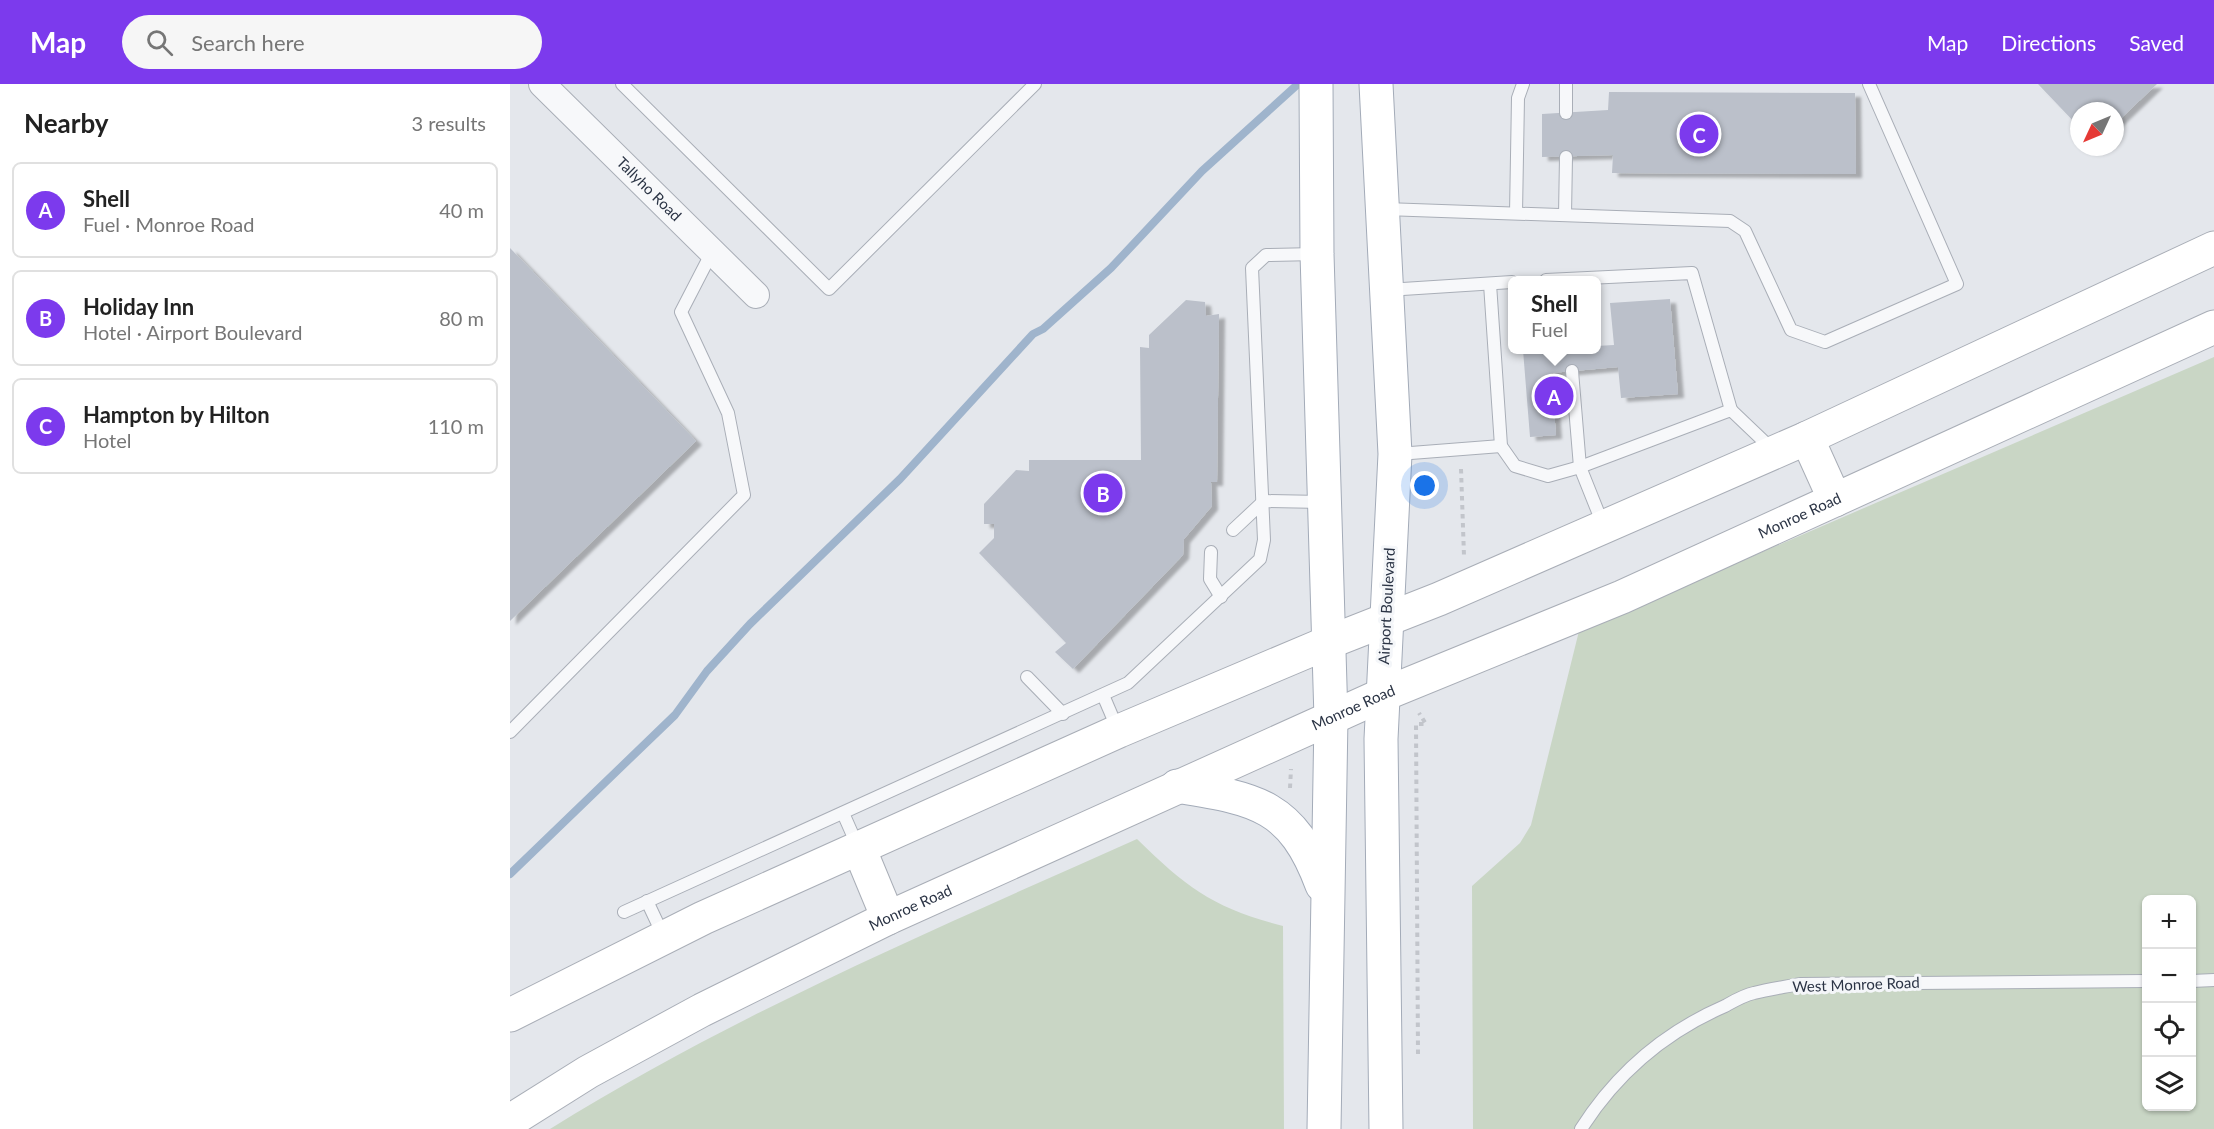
<!DOCTYPE html>
<meta charset="utf-8">
<style>
:root{--surface:#fff;--page:#f6f6f6;--text:#222;--muted:#767676;--line:#e0e0e0;--accent:#7c3aed}
body{margin:0;font-family:Lato,sans-serif;background:var(--page);color:var(--text)}
.controls{position:absolute;right:18px;bottom:18px;display:grid;overflow:hidden;border-radius:9px;box-shadow:0 2px 4px #0004}
.controls button{width:54px;height:54px;display:grid;place-items:center;padding:0;border:0;border-bottom:2px solid var(--line);background:var(--surface);color:var(--text);font:30px sans-serif}
.compass{position:absolute;left:1560px;top:18px;width:54px;height:54px;border-radius:50%;background:var(--surface);box-shadow:0 2px 4px #0004;rotate:226deg}
.you{position:absolute;left:915px;top:402px;width:21px;height:21px;margin:-15px;border:4px solid #fff;border-radius:50%;background:#1a73e8;box-shadow:0 0 0 9px #1a73e833}
.badge{display:grid;place-items:center;width:39px;height:39px;border-radius:50%;background:var(--accent);color:#fff;font-size:20px;font-weight:700}
.pin{position:absolute;translate:-50% -50%;border:3px solid #fff;box-shadow:0 2px 6px #0006}
.popup{position:absolute;left:998px;top:192px;width:93px;height:78px;box-sizing:border-box;display:grid;place-content:center;border-radius:9px;background:var(--surface);filter:drop-shadow(0 2px 4px #0005);font-size:20px;white-space:nowrap;color:var(--muted)}
.popup b{font-size:22px;color:var(--text)}
.popup::after{content:'';position:absolute;left:50%;top:100%;margin-left:-12px;border:12px solid transparent;border-top-color:var(--surface)}
.list{margin:0;padding:0;list-style:none}
h2{display:flex;justify-content:space-between;align-items:center;height:78px;margin:0;padding:0 24px;font-size:26px}
h2 small{font-size:20px;font-weight:400;color:var(--muted)}
.list li{display:grid;grid-template-columns:39px 1fr auto;gap:18px;align-items:center;box-sizing:border-box;height:96px;margin:0 12px 12px;padding:0 12px;border:2px solid var(--line);border-radius:9px}
.list b{display:block;font-size:22px;white-space:nowrap}
.list p{margin:0;font-size:20px;white-space:nowrap;color:var(--muted)}
.list em{font-size:20px;font-style:normal;color:var(--muted)}
.icon{flex:none;width:33px;height:33px;fill:none;stroke:currentColor;stroke-width:2;stroke-linecap:round;stroke-linejoin:round}
.map{position:relative;flex:none;width:1704px;height:1045px;overflow:hidden}
header{display:flex;align-items:center;gap:36px;box-sizing:border-box;height:84px;padding:0 30px;background:var(--accent);color:#fff}
header strong{font-size:28px}
nav{display:flex;gap:33px;margin-inline-start:auto;font-size:21px}
.search{width:420px;height:54px;background:var(--page);display:flex;align-items:center;gap:15px;box-sizing:border-box;padding:0 21px;border-radius:33px;color:var(--muted);font-size:22px}
main{display:flex}
aside{flex:1;background:var(--surface)}
.map>svg:first-child{display:block}
.green{fill:#c9d6c5;fill-rule:evenodd}
.lines{fill:none;stroke-linecap:round;stroke-linejoin:round}
.stream{stroke:#9fb4cc;stroke-width:8}
.building{fill:#bbc0ca;filter:url(#shadow)}
.service-casing{stroke:#a9aeb7;stroke-width:14}
.minor-casing{stroke:#a9aeb7;stroke-width:28}
.secondary-casing{stroke:#a9aeb7;stroke-width:35}
.primary-casing{stroke:#a3abb8;stroke-width:35}
.path{stroke:#c2c5cb;stroke-width:4;stroke-dasharray:4.5 4.5;stroke-linecap:butt}
.service{stroke:#f7f8fa;stroke-width:12}
.minor{stroke:#f7f8fa;stroke-width:26}
.secondary{stroke:#fff;stroke-width:33}
.primary{stroke:#fff;stroke-width:33}
.labels{text-anchor:middle;stroke-width:6;stroke-linejoin:round;paint-order:stroke}
.street-label{font-size:15px;fill:#2b3445;stroke:#f4f6f9}
</style>
<header>
<strong>Map</strong>
<div class="search"><svg class="icon" aria-label="search" viewBox="0 0 24 24"><circle cx="10" cy="10" r="6"/><path d="M15 15l6 6"/></svg>Search here</div>
<nav><a>Map</a><a>Directions</a><a>Saved</a></nav>
</header>
<main>
<aside>
<h2>Nearby<small>3 results</small></h2>
<ul class="list">
<li><span class="badge">A</span><div><b>Shell</b><p>Fuel · Monroe Road</p></div><em>40 m</em></li>
<li><span class="badge">B</span><div><b>Holiday Inn</b><p>Hotel · Airport Boulevard</p></div><em>80 m</em></li>
<li><span class="badge">C</span><div><b>Hampton by Hilton</b><p>Hotel</p></div><em>110 m</em></li>
</ul>
</aside>
<div class="map">
<svg width="1704" height="1045" viewBox="0 0 1704 1045">
<defs>
<filter id="shadow"><feDropShadow dx="6" dy="4" stdDeviation="1.5" flood-color="#0004"/></filter>
</defs>
<rect width="100%" height="100%" fill="#e4e7ec"/>
<g class="green">
<path d="M1704,273V1045H963L962,802L1010,759L1021,741L1069,547ZM1636,816H1682V1022H1636Z"/>
<path d="M627,755C678,805 704,824 773,842L774,1045H40C226,929 428,844 627,755Z"/>
</g>
<g class="lines">
<polyline class="stream" points="0,790 165,631 197,587 240,540 390,395 523,250 533,245 601,184 692,87 788,0"/>
</g>
<g class="building">
<polygon points="1528,0 1647,0 1605,40 1605,27 1569,27 1569,43"/>
<polygon points="1099,8 1345,9 1346,90 1102,89 1103,71 1032,73 1032,30 1098,26"/>
<polygon points="0,164 186,357 0,537"/>
<polygon points="1160,215 1168,310 1111,314 1108,283 1041,289 1046,351 1020,353 1013,266 1086,266 1086,262 1104,261 1100,219"/>
<polygon points="676,216 695,218 696,232 709,230 707,398 701,398 702,422 674,455 673,471 563,585 545,568 556,559 469,469 484,454 484,440 474,440 474,420 506,386 519,387 519,376 631,376 630,263 639,264 639,251"/>
</g>
<g class="lines">
<g class="service-casing">
<g id="service">
<polyline points="112,0 319,205 525,0"/>
<polyline points="1056,0 1056,29"/>
<polyline points="875,125 1220,137 1235,147 1281,246 1315,258 1447,200 1359,0"/>
<polyline points="1006,129 1008,14 1013,0"/>
<polyline points="1055,131 1056,73"/>
<polyline points="1036,196 1182,189 1221,326"/>
<polyline points="980,200 991,362 1005,382 1038,392 1070,383 1221,326 1264,367"/>
<polyline points="877,206 1002,198"/>
<polyline points="1062,287 1070,383 1094,443"/>
<polyline points="888,370 991,362"/>
<polyline points="723,446 754,417 812,418"/>
<polyline points="701,468 700,495 711,513"/>
<polyline points="517,593 553,630"/>
<polyline points="593,611 608,646"/>
<polyline points="0,648 234,411 218,329 171,228 202,168"/>
<polyline points="333,729 348,763"/>
<polyline points="137,817 153,851"/>
<polyline points="114,828 618,599 750,475 754,456 742,184 756,171 806,170"/>
<polyline points="1682,897 1704,896"/>
<path d="M1071,1045C1106,990 1155,948 1215,922C1224,917 1234,911 1244,909C1259,905 1275,903 1290,900L1636,897"/>
</g>
</g>
<g class="minor-casing">
<g id="minor">
<path id="s1" d="M32,0L246,211"/>
</g>
</g>
<g class="secondary-casing">
<g id="secondary">
<polyline points="1297,354 1325,416"/>
<polyline points="349,764 378,834"/>
<polyline points="0,931 193,834 609,647 817,559 929,515 1297,354 1704,164"/>
<path id="s2" d="M0,1037L78,988L192,926L378,834L872,611L1112,513L1704,243"/>
</g>
</g>
<g class="primary-casing">
<g id="primary">
<polyline points="806,0 807,170 821,634 814,1045"/>
<polyline points="866,0 885,370 871,655 876,1045"/>
<path d="M667,702C746,715 782,720 812,801"/>
</g>
</g>
<g class="path">
<polyline points="951,385 954,472"/>
<polyline points="780,704 781,685"/>
<polyline points="908,970 906,640 916,640 909,629"/>
</g>
<use href="#service" class="service"/>
<use href="#minor" class="minor"/>
<use href="#secondary" class="secondary"/>
<use href="#primary" class="primary"/>
</g>
<g class="labels">
<g class="street-label">
<text dy="5" stroke="none"><textPath href="#s1" startOffset="150">Tallyho Road</textPath></text>
<text dy="5" stroke="none"><textPath href="#s2" startOffset="1426">Monroe Road</textPath></text>
<text transform="translate(877 522) rotate(-87)" y="5">Airport Boulevard</text>
<text dy="5" stroke="none"><textPath href="#s2" startOffset="940">Monroe Road</textPath></text>
<text dy="5" stroke="none"><textPath href="#s2" startOffset="454">Monroe Road</textPath></text>
<text transform="translate(1346 901) rotate(-2)" y="5">West Monroe Road</text>
</g>
</g>
</svg>
<div class="controls">
<button>+</button>
<button>−</button>
<button><svg class="icon" aria-label="locate" viewBox="0 0 24 24"><circle cx="12" cy="12" r="6"/><path d="M12 2v4M12 18v4M2 12h4M18 12h4"/></svg></button>
<button><svg class="icon" aria-label="layers" viewBox="0 0 24 24"><path d="M12 4l9 5-9 5-9-5zM3 14l9 5 9-5"/></svg></button>
</div>
<svg class="compass" viewBox="-18 -18 36 36"><path d="M0-13l5 13h-10z" fill="#e53935"/><path d="M0 13l5-13h-10z" fill="#767676"/></svg>
<div class="you"></div>
<div class="pin badge" style="left:1044px;top:312px">A</div>
<div class="popup"><b>Shell</b>Fuel</div>
<div class="pin badge" style="left:593px;top:409px">B</div>
<div class="pin badge" style="left:1189px;top:50px">C</div>
</div>
</main>
